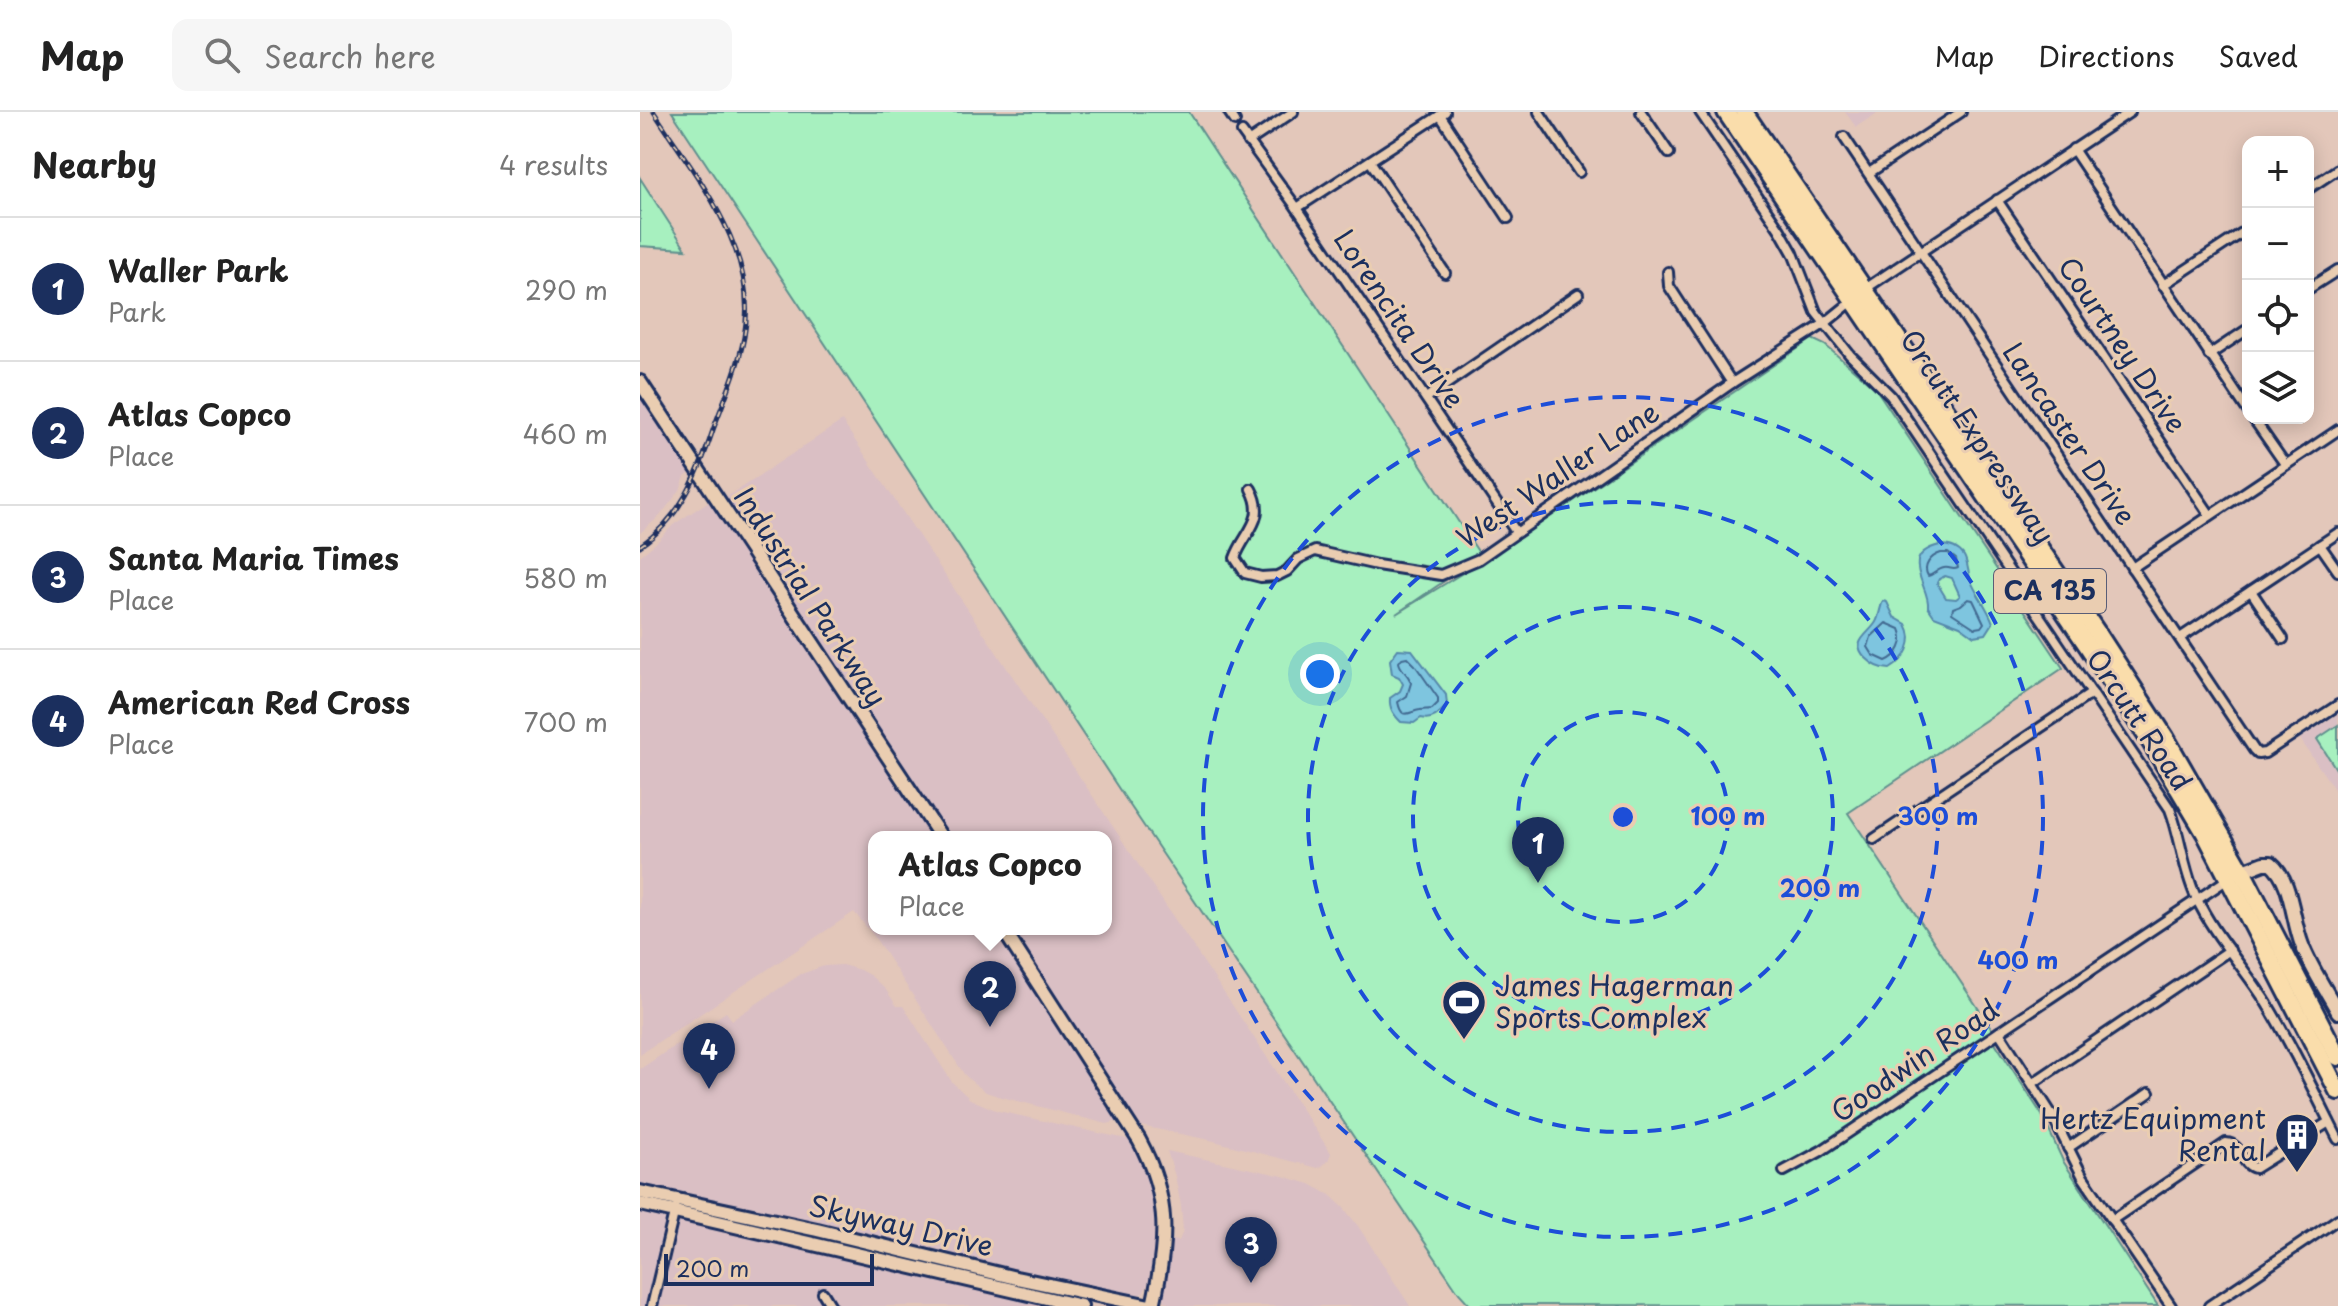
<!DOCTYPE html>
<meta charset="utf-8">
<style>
:root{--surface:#fff;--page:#f6f6f6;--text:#222;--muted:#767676;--line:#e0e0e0;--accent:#1b2f5e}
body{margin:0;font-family:"Playpen Sans",sans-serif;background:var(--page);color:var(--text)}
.controls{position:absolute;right:24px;top:24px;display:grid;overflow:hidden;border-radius:16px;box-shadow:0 4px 20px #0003}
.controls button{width:72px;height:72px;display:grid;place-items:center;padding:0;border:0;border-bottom:2px solid var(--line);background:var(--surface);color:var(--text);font:40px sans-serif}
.scale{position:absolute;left:24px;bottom:20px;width:210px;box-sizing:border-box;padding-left:8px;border:4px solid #1b2f5e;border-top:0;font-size:22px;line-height:28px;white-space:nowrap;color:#1b2f5e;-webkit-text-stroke:6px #eacdb1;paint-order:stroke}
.you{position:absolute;left:680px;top:562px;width:28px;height:28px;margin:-20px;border:6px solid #fff;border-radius:50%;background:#1a73e8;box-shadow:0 0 0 12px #1a73e833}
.badge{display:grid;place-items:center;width:52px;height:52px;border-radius:50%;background:var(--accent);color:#fff;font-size:26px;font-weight:700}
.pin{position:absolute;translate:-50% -66px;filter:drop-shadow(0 2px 4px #0008)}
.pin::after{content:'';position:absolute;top:42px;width:28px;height:24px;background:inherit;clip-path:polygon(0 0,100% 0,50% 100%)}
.popup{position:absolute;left:228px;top:719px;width:244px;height:104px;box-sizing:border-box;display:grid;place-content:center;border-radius:16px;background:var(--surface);filter:drop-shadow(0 2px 6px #0005);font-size:26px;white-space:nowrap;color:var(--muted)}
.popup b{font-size:30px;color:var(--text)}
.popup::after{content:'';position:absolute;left:50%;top:100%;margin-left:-16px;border:16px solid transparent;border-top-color:var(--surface)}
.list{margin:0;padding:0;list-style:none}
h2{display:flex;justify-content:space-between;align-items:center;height:104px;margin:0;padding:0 32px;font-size:34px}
h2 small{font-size:26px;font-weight:400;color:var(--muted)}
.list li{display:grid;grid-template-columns:52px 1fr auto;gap:24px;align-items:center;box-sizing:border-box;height:144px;padding:0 32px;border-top:2px solid var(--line)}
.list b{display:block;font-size:30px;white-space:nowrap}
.list p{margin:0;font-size:26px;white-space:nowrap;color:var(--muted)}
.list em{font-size:26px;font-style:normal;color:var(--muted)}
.icon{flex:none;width:44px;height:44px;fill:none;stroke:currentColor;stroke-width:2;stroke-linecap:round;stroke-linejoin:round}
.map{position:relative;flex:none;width:1698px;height:1194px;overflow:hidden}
header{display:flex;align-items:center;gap:48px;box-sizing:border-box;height:112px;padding:0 40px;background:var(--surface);border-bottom:2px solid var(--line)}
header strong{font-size:38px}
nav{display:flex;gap:44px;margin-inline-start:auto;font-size:28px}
.search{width:560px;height:72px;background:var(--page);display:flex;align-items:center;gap:20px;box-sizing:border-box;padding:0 28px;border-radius:16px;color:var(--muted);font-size:30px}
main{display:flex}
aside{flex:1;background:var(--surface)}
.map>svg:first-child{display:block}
.built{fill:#dabfc4}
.green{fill:#a7f0bf;stroke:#61908e;stroke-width:2}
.water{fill:#7ec5df;stroke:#5689ab;stroke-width:2;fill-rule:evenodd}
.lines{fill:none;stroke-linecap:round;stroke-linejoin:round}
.shore{stroke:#436b92;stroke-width:2}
.street-casing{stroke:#1b2f5e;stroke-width:14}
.secondary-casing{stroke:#1b2f5e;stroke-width:18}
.highway-casing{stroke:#1b2f5e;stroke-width:22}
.street{stroke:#eacdb1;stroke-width:8}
.secondary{stroke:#eacdb1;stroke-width:12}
.highway{stroke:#faddab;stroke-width:16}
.rail-casing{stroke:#1b2f5e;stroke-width:5}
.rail{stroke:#eacdb1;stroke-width:2;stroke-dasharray:6;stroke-linecap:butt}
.ring{fill:none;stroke:#1d4ed8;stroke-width:4;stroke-dasharray:14 10}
.labels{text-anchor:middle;stroke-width:6;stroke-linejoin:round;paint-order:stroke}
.shield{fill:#eacdb1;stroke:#595e77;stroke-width:2}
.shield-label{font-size:26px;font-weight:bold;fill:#1b2f5e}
.street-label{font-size:28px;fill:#1b2f5e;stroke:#eacdb1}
.poi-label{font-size:28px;fill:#1b2f5e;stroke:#eacdb1;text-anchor:start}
.centre{fill:#1d4ed8;stroke:#eacdb1;stroke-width:4}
.ring-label{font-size:24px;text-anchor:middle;font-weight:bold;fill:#1d4ed8;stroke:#eacdb1;stroke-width:6;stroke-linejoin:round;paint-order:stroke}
</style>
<header>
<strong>Map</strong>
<div class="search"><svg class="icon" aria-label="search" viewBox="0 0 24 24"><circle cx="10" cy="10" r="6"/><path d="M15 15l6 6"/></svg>Search here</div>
<nav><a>Map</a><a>Directions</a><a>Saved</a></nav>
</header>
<main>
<aside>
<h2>Nearby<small>4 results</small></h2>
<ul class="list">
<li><span class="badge">1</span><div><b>Waller Park</b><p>Park</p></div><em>290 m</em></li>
<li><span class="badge">2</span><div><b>Atlas Copco</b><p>Place</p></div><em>460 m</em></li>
<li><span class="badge">3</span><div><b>Santa Maria Times</b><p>Place</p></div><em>580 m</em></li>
<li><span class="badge">4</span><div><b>American Red Cross</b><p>Place</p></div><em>700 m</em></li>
</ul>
</aside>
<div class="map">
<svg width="1698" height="1194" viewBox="0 0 1698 1194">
<rect width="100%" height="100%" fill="#e3c7ba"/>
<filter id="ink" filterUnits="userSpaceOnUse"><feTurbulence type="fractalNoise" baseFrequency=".0125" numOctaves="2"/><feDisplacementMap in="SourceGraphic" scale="16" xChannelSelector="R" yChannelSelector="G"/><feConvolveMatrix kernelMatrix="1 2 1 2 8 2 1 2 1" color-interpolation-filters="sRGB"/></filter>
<g filter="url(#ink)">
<g class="built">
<polygon points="1205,0 1239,0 1216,15"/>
<polygon points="0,285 50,361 45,365 40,378 20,404 0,421"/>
<polygon points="202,309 691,1041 688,1049 682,1054 678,1056 570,1028 501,1014 370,817 466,817 466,725 309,725 85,386"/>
<polygon points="69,389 291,725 234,725 234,817 352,817 478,1009 467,1012 358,984 346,980 331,969 324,962 234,824 214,800 0,942 0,444 17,430 33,413"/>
<polygon points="1698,602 1698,683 1660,627"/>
<polygon points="202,853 220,858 231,864 246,878 257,894 263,894 312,970 330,987 358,999 491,1028 507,1063 515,1101 514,1142 508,1172 503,1181 492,1185 0,1073 0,957 86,900 92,908 161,862 184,854"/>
<polygon points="527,1039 639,1063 670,1072 690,1083 703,1095 718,1114 770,1194 533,1194 529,1192 525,1189 522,1178 531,1128 539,1129 543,1119 541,1094 535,1064"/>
<polygon points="0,1097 420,1194 0,1194"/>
</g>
<g class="green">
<polygon points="32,0 549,0 841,444 756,502 873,430 1172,227 1185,233 1236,277 1423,556 1208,701 1352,917 1356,932 1402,1003 1423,1049 1518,1194 830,1193 819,1181 483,683"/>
<polygon points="0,66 46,137 0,134"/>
<polygon points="1698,613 1698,660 1677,627"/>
</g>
<g class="water">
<path d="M1300,433C1309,433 1318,435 1324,444C1328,451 1328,461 1331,469C1337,484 1348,495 1353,511L1346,522L1334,524L1320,514L1294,504L1288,495C1291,476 1256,443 1300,433ZM1305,464L1312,466L1320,484L1316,487L1306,486L1297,471L1299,467Z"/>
<path d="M1243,489L1247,490L1254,505L1266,512C1276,530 1265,548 1250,557C1240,557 1233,553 1226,546C1208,529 1232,521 1237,508C1240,501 1240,495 1243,489Z"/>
<path d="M758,537L772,538L806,583L807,593C799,602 793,609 781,606L774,611L761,610C754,603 749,597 750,586L760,579L763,572L759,565L752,562L750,548Z"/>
</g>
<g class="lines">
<g class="shore">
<path d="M1301,441H1308L1316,447L1318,456C1312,459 1311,455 1304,456C1297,457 1294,463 1288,464C1282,454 1291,444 1301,441Z"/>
<polygon points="1328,487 1333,488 1344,511 1341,515 1335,516 1312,501 1313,496 1321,493"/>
<path d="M1246,511L1260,517C1266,530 1258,544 1246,549L1233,543L1228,535L1231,525Z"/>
<path d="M767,545L775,553L798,586V591L792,597C788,598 784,597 780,598C768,600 762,609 758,590L767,584L771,571C769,562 760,558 759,550L762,546Z"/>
</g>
<g class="street-casing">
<g id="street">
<polyline points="589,0 595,9"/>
<polyline points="899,0 939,60"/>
<polyline points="1001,0 1029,41"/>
<path d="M1060,0L1140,118L1153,141L1176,200L1210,243L1251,284L1530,697C1541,726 1543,757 1556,785C1573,822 1602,853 1624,887C1652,932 1674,980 1698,1027"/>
<polyline points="800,3 868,106"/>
<polyline points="602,20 657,96 876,420"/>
<polyline points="1204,25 1614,638 1618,642 1625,641 1698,593"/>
<polyline points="608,30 653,0"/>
<polyline points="1433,37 1608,299"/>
<polyline points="730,49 805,161"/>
<polyline points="1229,61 1321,0"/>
<polyline points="1668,77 1698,57"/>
<polyline points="1357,88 1570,403"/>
<polyline points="657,96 805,0"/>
<polyline points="1028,160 1029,174 1092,271"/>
<polyline points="1523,173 1608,117"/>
<polyline points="1225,177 1490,0"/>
<polyline points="1668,177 1698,158"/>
<polyline points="1569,243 1608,217"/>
<polyline points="786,286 938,182"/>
<polyline points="1613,306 1645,352"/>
<path d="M611,377C628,408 604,420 595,446L605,461L621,465L637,464L647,459L658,447L675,439L737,453L801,463L839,447L1092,271L1184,212L1215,187"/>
<polyline points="1680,433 1698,459"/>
<polyline points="1492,456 1698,318"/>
<polyline points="1611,479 1643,527"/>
<polyline points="1540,526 1698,421"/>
<polyline points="1234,727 1452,581"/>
<polyline points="1359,920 1412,1003 1443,1065 1531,1194"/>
<polyline points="1393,971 1590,838"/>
<polyline points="1428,1036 1509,981"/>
<polyline points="1144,1059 1181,1039 1588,767"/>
<path d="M1472,1108L1586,1031C1602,1032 1601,1053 1615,1056L1689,1010"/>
<polyline points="183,1181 191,1194"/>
<polyline points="12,1194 35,1097"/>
<polyline points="1569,1194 1698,1107"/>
</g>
</g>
<g class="secondary-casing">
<g id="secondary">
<polyline points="0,270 301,725"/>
<path d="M1598,761L1624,751H1631C1652,768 1652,808 1662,833C1671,856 1686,878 1698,900"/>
<path d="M363,817L499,1028C531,1087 527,1130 513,1194"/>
<polyline points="0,1080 177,1118 376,1166 510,1194"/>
<polyline points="0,1092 441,1194"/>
</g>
</g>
<g class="highway-casing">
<g id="highway">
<polyline points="1086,0 1447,533 1512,632 1565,721 1698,979"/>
<polyline points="1104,0 1460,525 1525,625 1602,759 1698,945"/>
</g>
</g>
<use href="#street" class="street"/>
<use href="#secondary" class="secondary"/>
<use href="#highway" class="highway"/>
<g class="rail-casing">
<path id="rail" d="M0,434C41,406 58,363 73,318C84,288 98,257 104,225C120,139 58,68 14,0"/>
</g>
<use href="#rail" class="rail"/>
</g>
</g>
<g class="ring">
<circle cx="983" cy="705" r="105"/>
<circle cx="983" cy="705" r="210"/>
<circle cx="983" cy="705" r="315"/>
<circle cx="983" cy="705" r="420"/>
</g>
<defs>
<g id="stadium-pin" transform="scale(2.3)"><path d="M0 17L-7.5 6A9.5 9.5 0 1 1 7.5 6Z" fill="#1b2f5e" stroke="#eacdb1"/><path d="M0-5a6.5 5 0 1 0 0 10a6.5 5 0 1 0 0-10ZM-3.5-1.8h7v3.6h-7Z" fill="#fff"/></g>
<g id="building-pin" transform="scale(2.3)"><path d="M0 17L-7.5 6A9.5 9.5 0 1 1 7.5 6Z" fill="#1b2f5e" stroke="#eacdb1"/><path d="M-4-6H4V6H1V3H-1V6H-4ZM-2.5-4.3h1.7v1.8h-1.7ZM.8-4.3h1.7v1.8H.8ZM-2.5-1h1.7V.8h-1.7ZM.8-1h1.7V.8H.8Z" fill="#fff"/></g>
</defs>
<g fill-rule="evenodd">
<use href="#stadium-pin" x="824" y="890"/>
<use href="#building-pin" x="1657" y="1023"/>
</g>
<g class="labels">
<rect class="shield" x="1354" y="457" width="112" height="44" rx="6"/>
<g class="shield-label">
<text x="1410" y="488">CA 135</text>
</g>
<g class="street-label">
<text transform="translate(759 207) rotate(56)" y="10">Lorencita Drive</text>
<text transform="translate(1482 233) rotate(56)" y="10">Courtney Drive</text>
<text transform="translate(1429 322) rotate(56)" y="10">Lancaster Drive</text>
<text transform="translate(1337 325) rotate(56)" y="10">Orcutt Expressway</text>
<text transform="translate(918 363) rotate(-34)" y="10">West Waller Lane</text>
<text transform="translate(170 485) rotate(57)" y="10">Industrial Parkway</text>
<text transform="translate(1499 608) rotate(56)" y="10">Orcutt Road</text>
<text transform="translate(1275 949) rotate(-34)" y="10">Goodwin Road</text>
<text transform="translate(261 1114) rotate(13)" y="10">Skyway Drive</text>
</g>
<g class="poi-label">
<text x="855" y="884">James Hagerman<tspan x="855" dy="32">Sports Complex</tspan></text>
<text x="1626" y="1017" text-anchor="end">Hertz Equipment<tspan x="1626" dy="32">Rental</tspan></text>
</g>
</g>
<circle cx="983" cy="705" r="12" class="centre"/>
<g class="ring-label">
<text x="1088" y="713">100 m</text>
<text x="1298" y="713">300 m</text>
<text x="1180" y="785">200 m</text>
<text x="1378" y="857">400 m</text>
</g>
</svg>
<div class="controls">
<button>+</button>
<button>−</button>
<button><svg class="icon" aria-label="locate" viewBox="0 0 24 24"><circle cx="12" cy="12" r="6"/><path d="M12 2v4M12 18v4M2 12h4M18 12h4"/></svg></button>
<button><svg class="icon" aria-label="layers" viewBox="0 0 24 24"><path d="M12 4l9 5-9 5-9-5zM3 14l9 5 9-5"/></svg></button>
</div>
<div class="scale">200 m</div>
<div class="you"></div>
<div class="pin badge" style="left:898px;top:771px">1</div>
<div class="pin badge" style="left:350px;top:915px">2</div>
<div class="popup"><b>Atlas Copco</b>Place</div>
<div class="pin badge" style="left:611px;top:1171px">3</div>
<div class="pin badge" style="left:69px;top:977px">4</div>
</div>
</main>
